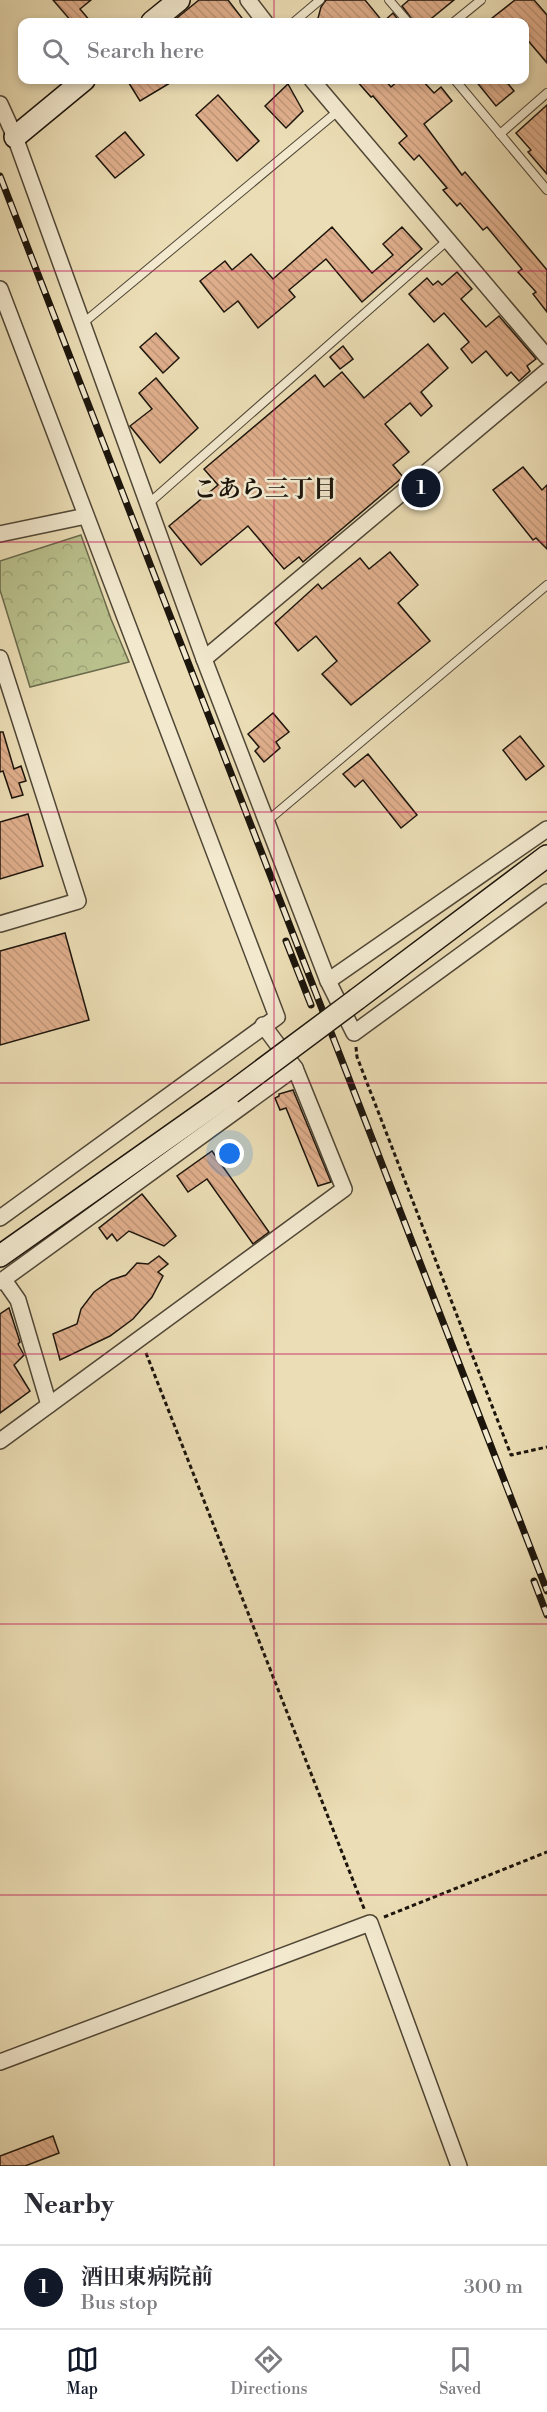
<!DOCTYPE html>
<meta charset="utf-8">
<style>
:root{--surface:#fff;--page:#f2f2f3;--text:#2b2b33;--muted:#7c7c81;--line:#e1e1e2;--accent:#111827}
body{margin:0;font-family:"Libre Bodoni","Noto Serif JP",serif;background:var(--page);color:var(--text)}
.you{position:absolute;left:230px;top:1154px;width:21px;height:21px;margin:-15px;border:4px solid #fff;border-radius:50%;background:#1a73e8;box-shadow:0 0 0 9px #1a73e833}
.badge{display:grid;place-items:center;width:39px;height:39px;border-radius:50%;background:var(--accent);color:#fff;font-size:20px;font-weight:700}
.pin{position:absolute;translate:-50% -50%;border:3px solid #fff;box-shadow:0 2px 6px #0006}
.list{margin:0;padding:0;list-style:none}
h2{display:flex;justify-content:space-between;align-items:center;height:78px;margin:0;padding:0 24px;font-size:26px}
h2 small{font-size:20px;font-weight:400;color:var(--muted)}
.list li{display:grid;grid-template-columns:39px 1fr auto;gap:18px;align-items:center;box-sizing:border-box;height:84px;padding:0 24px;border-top:2px solid var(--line)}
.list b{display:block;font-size:22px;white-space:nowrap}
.list p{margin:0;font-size:20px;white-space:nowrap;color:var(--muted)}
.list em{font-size:20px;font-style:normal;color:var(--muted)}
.icon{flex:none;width:33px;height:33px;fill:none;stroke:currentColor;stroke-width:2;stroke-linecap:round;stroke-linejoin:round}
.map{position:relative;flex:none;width:547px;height:2166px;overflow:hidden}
.search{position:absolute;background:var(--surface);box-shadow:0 3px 9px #0003;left:18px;right:18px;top:18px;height:66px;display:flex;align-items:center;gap:15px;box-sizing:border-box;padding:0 21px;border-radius:12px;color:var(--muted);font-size:22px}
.sheet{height:162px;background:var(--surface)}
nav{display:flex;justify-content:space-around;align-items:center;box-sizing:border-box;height:84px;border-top:2px solid var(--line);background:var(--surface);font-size:16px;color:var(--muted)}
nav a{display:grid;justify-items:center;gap:3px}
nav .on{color:var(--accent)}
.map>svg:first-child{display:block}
.forest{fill:url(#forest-crowns);stroke:#6a6a4c;stroke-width:1.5}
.building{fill:url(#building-back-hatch);stroke:#1c150c;stroke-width:1.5}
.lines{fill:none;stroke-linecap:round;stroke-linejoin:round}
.lane-casing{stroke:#504736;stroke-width:10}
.street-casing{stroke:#504736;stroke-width:18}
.secondary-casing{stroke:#1c150c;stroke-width:24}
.path{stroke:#1c150c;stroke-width:3;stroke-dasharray:4.5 3;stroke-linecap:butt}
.lane{stroke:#f2e9cf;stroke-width:8}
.street{stroke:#f2e9cf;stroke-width:15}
.secondary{stroke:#f2e9cf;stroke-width:21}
.rail-casing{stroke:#1c150c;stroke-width:7}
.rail{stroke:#f2e9cf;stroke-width:4.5;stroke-dasharray:14;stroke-linecap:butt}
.secondary-bridge-casing{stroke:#1c150c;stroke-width:24;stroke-linecap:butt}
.secondary-bridge{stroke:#f2e9cf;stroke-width:21}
.grid{fill:none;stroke:#c2185b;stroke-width:1.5;stroke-opacity:0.55}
.labels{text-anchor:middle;stroke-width:5;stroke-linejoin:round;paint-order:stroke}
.neighbourhood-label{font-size:24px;font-weight:bold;fill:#1c150c;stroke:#f2e9cf}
</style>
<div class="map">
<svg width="547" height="2166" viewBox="0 0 547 2166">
<defs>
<pattern id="forest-crowns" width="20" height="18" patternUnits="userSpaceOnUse" patternTransform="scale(1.5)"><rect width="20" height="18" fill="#b9c08c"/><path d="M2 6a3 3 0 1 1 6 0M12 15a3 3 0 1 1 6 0" fill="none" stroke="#9ea478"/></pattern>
<pattern id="building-back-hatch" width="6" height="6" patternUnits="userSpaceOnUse" patternTransform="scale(1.5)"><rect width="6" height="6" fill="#e0af8d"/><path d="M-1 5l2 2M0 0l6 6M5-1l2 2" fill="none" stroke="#c09678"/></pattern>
</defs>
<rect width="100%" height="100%" fill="#ebddb5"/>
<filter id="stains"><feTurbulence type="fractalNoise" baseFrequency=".00333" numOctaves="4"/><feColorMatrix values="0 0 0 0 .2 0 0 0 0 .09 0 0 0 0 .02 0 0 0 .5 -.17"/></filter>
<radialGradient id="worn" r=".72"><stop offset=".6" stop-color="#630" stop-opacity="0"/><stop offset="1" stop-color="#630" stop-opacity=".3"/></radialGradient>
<polygon class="forest" points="81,535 111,619 129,662 30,687 0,590 0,561"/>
<g class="building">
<polygon points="53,0 91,0 80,9 91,22 72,22"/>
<polygon points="199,0 228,0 245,22 172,22"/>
<polygon points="326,0 365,0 383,22 393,13 400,22 317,22 321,7"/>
<polygon points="409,0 454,0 427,22 414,22 402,6"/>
<polygon points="515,0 534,0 547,15 547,63 525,37 525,22 487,22"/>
<polygon points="127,80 175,80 140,101"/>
<polygon points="356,80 385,80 391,87 399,80 422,80 434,93 441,87 452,101 424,124 462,175 465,172 547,270 547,312 533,294 536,292 518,272 522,269 487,227 483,230 460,203 457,206 443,190 447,188 419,155 414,160 399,143 407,136 373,96 371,97"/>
<polygon points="475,80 505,80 514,91 496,106"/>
<polygon points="288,84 303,111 286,128 265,106"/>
<polygon points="218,95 259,141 237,161 196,115"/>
<polygon points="547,105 547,174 528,152 531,150 516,133"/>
<polygon points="125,132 144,155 115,178 96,156"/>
<polygon points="332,227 372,273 393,255 383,244 402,227 422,249 362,302 326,259 289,290 295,297 258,328 238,301 224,312 200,281 225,261 232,270 251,254 273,279"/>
<polygon points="457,272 472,289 461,299 486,327 499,316 536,359 527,366 530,371 519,381 511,372 507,376 486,351 472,363 461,349 469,342 444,313 434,322 409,294 427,278 433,285 438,281 442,285"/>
<polygon points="156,333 179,358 163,373 140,347"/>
<polygon points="428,344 448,368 421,392 432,406 421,416 410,403 385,424 409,452 393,465 403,477 303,562 299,557 284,569 248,526 201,565 169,526 218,485 204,469 315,375 324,387 342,372 364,398"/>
<polygon points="343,346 353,359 340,369 330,357"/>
<polygon points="156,378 198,428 160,463 130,426 152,409 139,393"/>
<polygon points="523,467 542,490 547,485 547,549 536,538 533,540 493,490"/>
<polygon points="390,552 418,585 398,603 430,641 351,705 322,674 337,661 316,636 298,651 275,623 318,584 322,589 360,558 369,569"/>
<polygon points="273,713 289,732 276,742 280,748 264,762 255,751 259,747 248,734"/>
<polygon points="0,732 3,732 14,769 21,766 26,781 19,783 23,795 12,798 3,771 0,772"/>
<polygon points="520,736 544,766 526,780 503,750"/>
<polygon points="368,754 417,815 401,828 363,780 355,787 343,774"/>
<polygon points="28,814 43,866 0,879 0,822"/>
<polygon points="65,933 89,1020 0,1045 0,951"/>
<polygon points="293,1090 331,1182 318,1186 286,1108 280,1110 275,1098 279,1096 279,1094"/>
<polygon points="212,1151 269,1232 253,1244 207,1179 188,1192 177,1176"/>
<polygon points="142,1194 176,1236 164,1246 129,1231 117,1241 112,1234 107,1239 99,1228"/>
<polygon points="159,1256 168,1264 158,1272 163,1276 152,1297 133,1319 110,1336 60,1360 53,1334 77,1324 81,1309 94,1292 111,1280 126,1275 137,1263 148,1264"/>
<polygon points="9,1308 20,1342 18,1344 24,1355 14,1365 30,1391 0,1413 0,1314"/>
<polygon points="53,2136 59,2153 25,2166 0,2166 0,2156"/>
</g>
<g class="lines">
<g class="lane-casing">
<g id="lane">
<polyline points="389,0 408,22"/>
<polyline points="294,22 320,0"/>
<polyline points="454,22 481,0"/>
<polyline points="455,80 547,190"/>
<polyline points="500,134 547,93"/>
<polyline points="82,324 338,111"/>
<polyline points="148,504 448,240"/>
<polyline points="266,822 547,585"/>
</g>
</g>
<g class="street-casing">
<g id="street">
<polyline points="248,0 265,22"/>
<polyline points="312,80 547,357"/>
<polyline points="0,104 15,137 204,659 328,981 354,1033 547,892"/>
<polyline points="0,289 277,1017 0,1218"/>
<polyline points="0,534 86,516"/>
<polyline points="0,658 78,901 0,924"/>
<polyline points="204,659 547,371"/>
<polyline points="328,981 547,829"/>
<polyline points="4,1280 18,1300 49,1405"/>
<polyline points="0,1282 295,1068"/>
<polyline points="0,1441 344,1189 295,1068 263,1025"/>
<polyline points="0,2062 370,1923 459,2166"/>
</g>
</g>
<g class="secondary-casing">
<g id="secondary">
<polyline points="152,22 179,0"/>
<polyline points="15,137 84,80"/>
<polyline points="357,999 547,856"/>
<polyline points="0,1256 231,1093"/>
</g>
</g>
<g class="path">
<polyline points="356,1047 357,1057 511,1455 547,1447"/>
<polyline points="146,1353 365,1911"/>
<polyline points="384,1917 547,1852"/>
</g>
<use href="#lane" class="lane"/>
<use href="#street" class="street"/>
<use href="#secondary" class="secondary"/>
<g class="rail-casing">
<g id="rail">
<polyline points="0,176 547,1591"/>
<polyline points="286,941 311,1005"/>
<polyline points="534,1581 547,1615"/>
</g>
</g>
<use href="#rail" class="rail"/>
<g class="secondary-bridge-casing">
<polyline id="secondary-bridge" points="231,1093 357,999"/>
</g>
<use href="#secondary-bridge" class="secondary-bridge"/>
</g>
<path class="grid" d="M274,0V22M274,80V2166M0,271H547M0,542H547M0,812H547M0,1083H547M0,1354H547M0,1624H547M0,1895H547"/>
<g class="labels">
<g class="neighbourhood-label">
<text x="265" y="497">こあら三丁目</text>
</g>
</g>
<rect width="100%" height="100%" filter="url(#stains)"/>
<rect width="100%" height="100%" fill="url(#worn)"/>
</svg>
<div class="you"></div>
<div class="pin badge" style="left:421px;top:488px">1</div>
<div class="search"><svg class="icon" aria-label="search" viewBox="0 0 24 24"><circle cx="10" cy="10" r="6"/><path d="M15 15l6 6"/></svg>Search here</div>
</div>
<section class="sheet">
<h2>Nearby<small></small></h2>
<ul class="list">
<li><span class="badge">1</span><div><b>酒田東病院前</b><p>Bus stop</p></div><em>300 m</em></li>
</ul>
</section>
<nav>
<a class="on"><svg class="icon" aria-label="map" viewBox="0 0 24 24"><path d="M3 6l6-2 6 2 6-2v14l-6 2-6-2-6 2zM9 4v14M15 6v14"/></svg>Map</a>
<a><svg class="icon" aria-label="directions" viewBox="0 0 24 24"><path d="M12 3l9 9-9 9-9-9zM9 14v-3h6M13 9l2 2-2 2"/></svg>Directions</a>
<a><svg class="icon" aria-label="saved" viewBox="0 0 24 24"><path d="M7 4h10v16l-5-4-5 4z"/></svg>Saved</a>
</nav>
